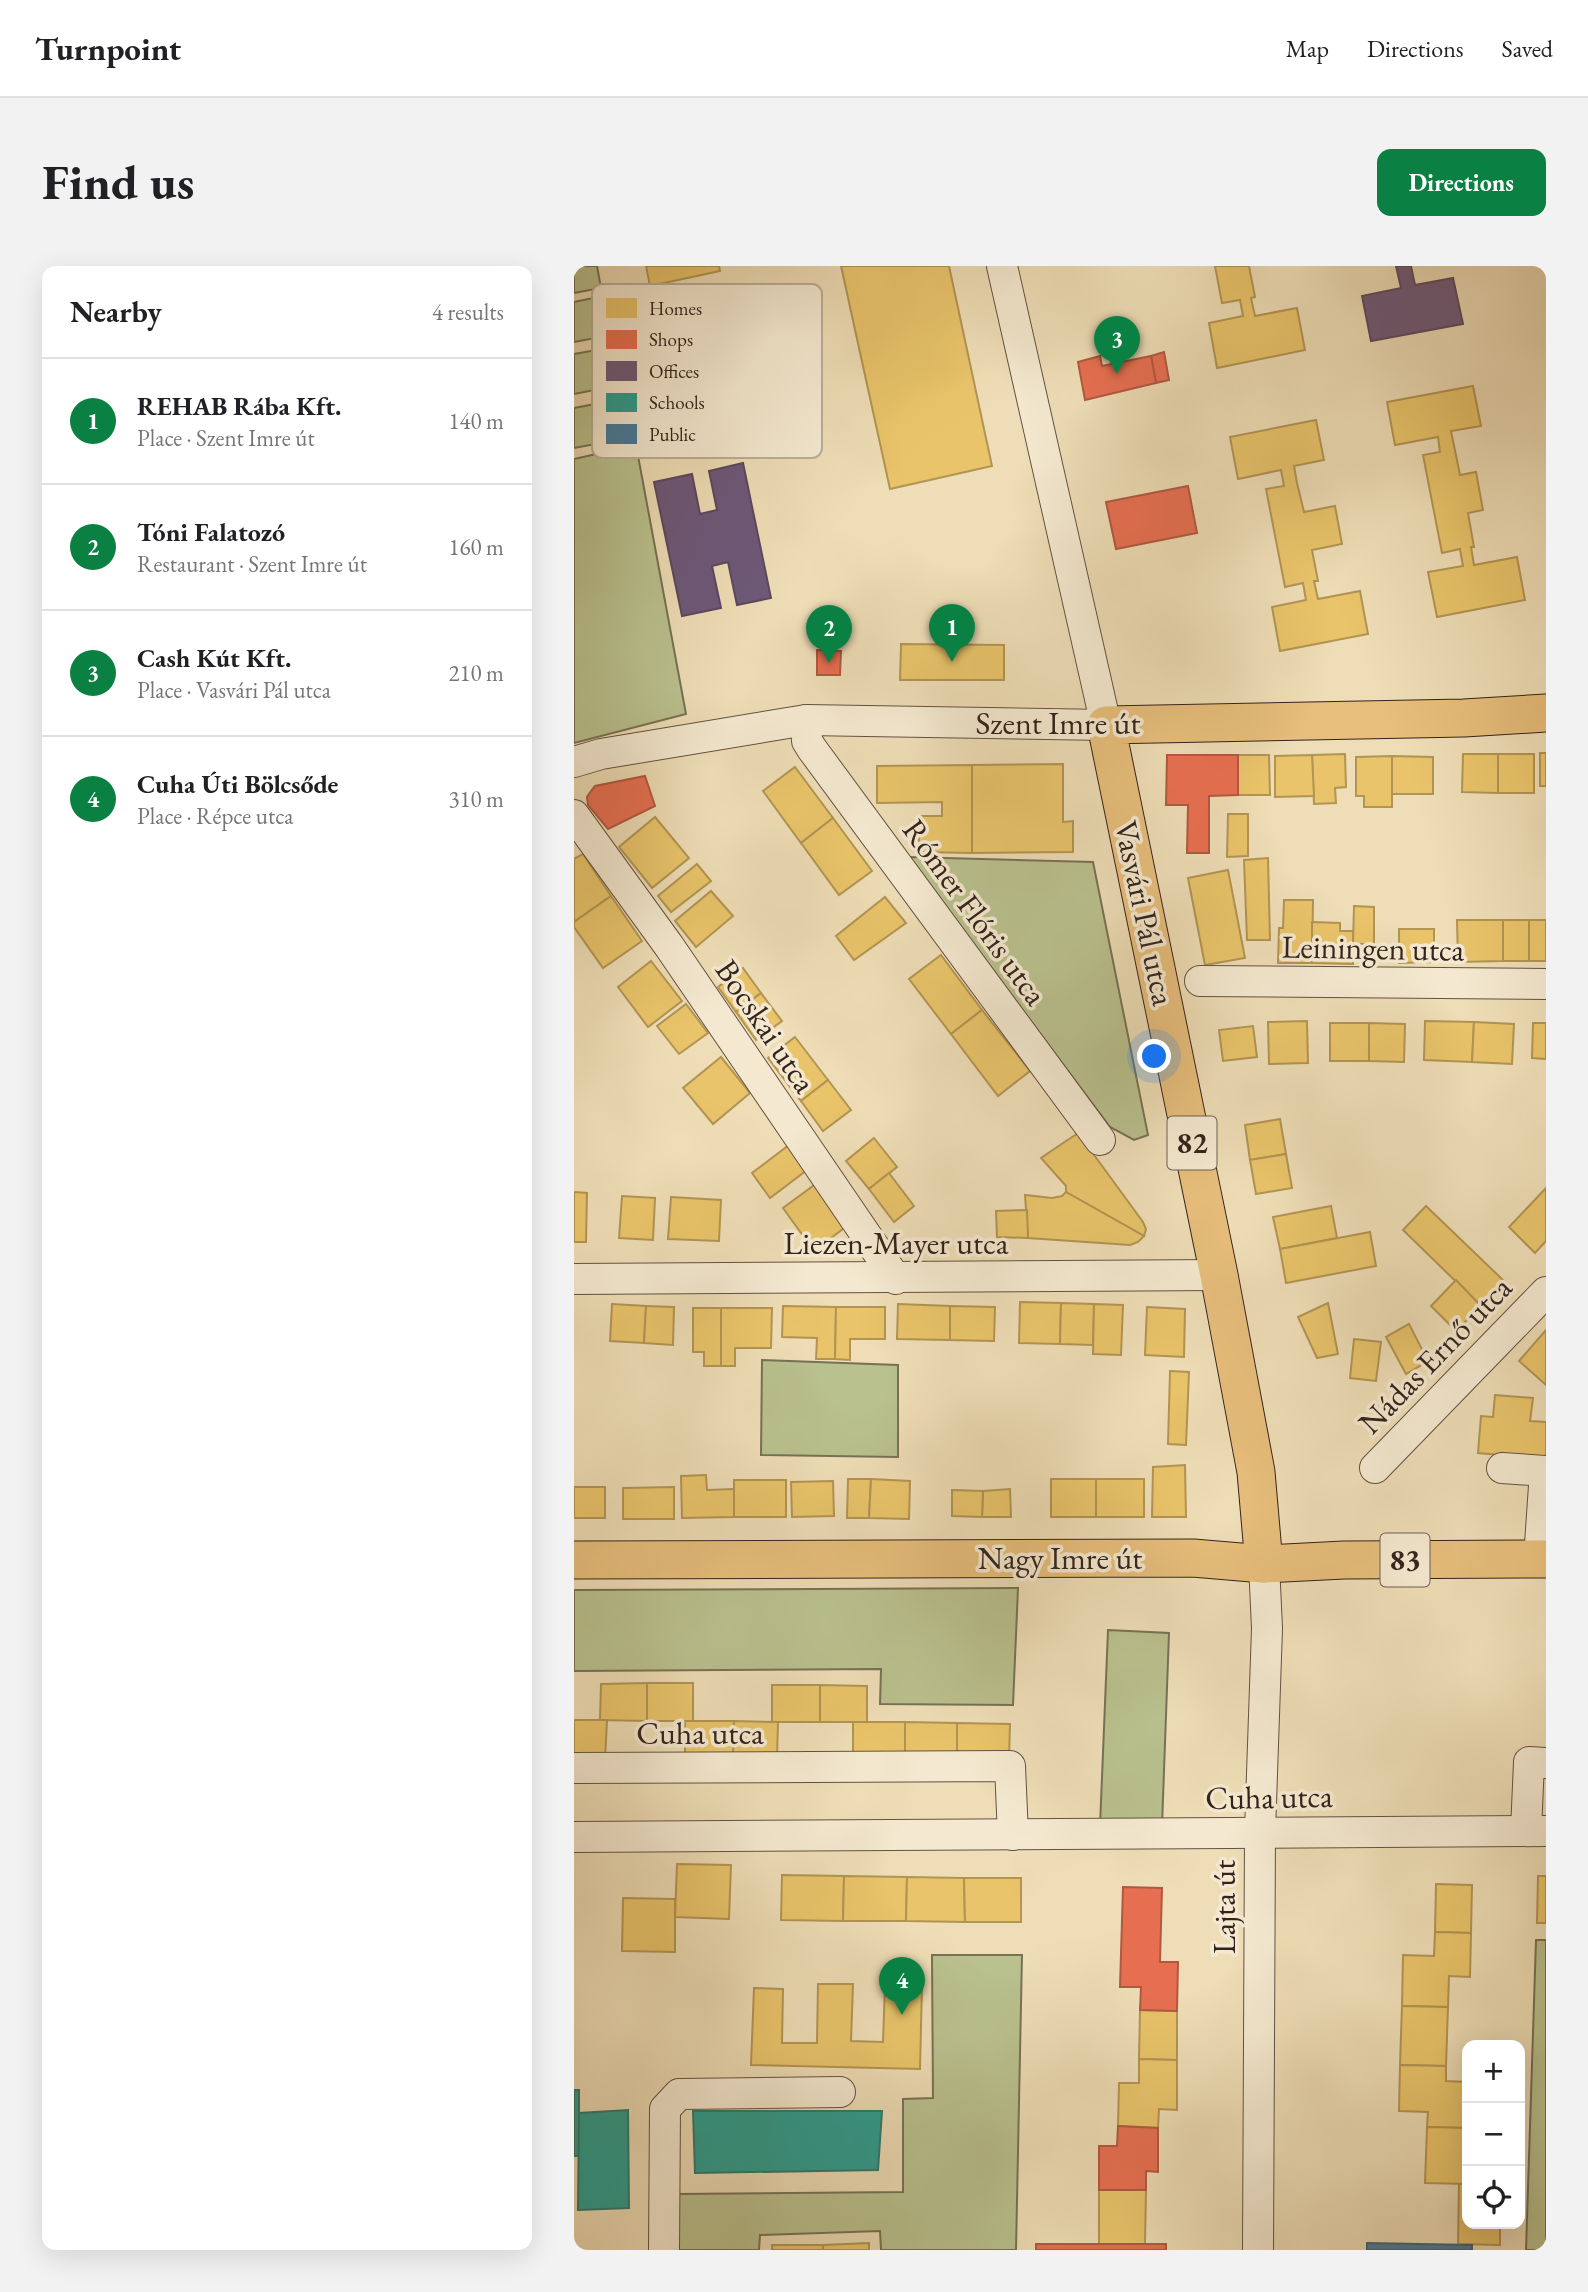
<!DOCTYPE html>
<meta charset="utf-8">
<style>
:root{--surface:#fff;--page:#f2f2f2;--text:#202124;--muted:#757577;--line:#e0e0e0;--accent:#0b8043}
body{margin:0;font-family:"EB Garamond",serif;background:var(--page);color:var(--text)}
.controls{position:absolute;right:21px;bottom:21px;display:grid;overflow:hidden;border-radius:14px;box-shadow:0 7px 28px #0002}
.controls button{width:63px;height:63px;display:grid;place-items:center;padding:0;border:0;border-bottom:2px solid var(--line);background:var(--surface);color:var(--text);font:35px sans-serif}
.you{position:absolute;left:581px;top:791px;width:24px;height:24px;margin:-18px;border:5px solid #fff;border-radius:50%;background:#1a73e8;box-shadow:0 0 0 10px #1a73e833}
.badge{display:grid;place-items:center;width:46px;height:46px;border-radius:50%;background:var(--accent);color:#fff;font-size:23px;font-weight:700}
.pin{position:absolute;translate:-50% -58px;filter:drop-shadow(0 2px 4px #0008)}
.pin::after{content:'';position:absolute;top:37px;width:24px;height:21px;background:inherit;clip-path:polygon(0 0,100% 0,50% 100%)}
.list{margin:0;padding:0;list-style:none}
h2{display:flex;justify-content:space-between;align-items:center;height:91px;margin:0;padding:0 28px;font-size:30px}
h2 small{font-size:23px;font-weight:400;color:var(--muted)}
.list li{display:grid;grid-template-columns:46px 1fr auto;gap:21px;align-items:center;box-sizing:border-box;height:126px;padding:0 28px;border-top:2px solid var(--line)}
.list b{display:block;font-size:26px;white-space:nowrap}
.list p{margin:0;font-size:23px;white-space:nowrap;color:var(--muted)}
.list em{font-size:23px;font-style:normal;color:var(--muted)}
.icon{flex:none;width:38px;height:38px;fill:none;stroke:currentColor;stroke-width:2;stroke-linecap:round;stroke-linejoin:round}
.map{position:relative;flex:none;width:972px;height:1984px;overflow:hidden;border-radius:14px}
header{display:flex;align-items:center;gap:42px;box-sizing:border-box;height:98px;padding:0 35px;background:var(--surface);border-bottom:2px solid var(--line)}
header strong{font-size:33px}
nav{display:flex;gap:38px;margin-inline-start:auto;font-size:24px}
.intro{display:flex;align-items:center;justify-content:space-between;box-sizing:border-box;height:168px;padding:0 42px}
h1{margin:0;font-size:49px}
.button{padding:18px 32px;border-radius:14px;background:var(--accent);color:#fff;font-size:24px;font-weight:700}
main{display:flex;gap:42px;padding:0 42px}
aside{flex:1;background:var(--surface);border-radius:14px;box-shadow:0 7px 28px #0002}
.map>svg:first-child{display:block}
.green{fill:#b9c18e;stroke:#767255;stroke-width:2}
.homes{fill:#e9c46a;stroke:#b29453;stroke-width:2}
.shops{fill:#e76f51;stroke:#b15841;stroke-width:2}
.offices{fill:#6d597a;stroke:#5c495e;stroke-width:2}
.schools{fill:#2a9d8f;stroke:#2d786c;stroke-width:2}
.public{fill:#457b9d;stroke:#406176;stroke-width:2}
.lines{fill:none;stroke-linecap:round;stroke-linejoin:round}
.minor-casing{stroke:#625242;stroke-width:32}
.major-casing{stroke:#33231c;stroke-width:39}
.minor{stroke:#f4e9d0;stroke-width:30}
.major{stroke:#e7be7b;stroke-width:37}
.labels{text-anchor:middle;stroke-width:7;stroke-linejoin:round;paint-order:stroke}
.shield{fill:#f4e9d0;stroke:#6d5e52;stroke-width:2}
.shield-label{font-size:30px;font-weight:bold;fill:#33231c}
.street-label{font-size:32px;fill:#33231c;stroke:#f4e9d0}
.key{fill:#f4e9d0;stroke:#baae9a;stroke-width:2}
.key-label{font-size:19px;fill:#33231c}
</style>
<header>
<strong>Turnpoint</strong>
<nav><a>Map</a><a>Directions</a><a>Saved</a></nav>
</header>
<div class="intro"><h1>Find us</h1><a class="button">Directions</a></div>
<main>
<aside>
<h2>Nearby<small>4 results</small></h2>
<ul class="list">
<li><span class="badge">1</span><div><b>REHAB Rába Kft.</b><p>Place · Szent Imre út</p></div><em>140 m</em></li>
<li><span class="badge">2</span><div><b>Tóni Falatozó</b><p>Restaurant · Szent Imre út</p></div><em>160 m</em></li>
<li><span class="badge">3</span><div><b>Cash Kút Kft.</b><p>Place · Vasvári Pál utca</p></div><em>210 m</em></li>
<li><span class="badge">4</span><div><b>Cuha Úti Bölcsőde</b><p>Place · Répce utca</p></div><em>310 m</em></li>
</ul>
</aside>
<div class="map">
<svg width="972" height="1984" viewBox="0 0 972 1984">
<rect width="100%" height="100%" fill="#eeddb6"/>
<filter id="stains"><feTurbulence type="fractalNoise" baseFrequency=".00286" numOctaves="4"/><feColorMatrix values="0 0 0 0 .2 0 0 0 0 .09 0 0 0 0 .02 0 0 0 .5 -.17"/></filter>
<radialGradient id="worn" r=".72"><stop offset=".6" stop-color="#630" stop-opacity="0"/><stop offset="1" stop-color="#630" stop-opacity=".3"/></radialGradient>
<g class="green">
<polygon points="0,0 23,0 27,22 0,27"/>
<polygon points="29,30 37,69 0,76 0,36"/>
<polygon points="39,81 46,119 0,128 0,88"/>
<polygon points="47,133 54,172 0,182 0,142"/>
<polygon points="62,179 112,448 0,477 0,193"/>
<polygon points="334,591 519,596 574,869 560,874 536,861"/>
<polygon points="188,1094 324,1099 324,1191 187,1189"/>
<polygon points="444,1322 439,1439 306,1438 307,1403 0,1405 0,1324"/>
<polygon points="534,1364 595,1367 588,1560 526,1560"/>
<polygon points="962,1674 972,1674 972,1984 952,1984"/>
<polygon points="358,1689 448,1689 442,1984 307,1984 306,1965 186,1969 185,1984 102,1984 102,1928 329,1926 329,1833 359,1832"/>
</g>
<g class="homes">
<polygon points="72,0 145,0 146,5 76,20"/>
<polygon points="267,0 375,0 418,200 316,223"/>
<polygon points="641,0 675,0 681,31 677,32 681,50 723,42 731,84 643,102 635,57 669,50 666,34 648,37"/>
<polygon points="899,120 907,160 877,165 886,209 902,206 909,244 894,247 900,281 897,281 900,299 943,291 951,334 863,351 854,306 889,300 886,283 868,287 849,189 866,186 864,171 821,179 813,136"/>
<polygon points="742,154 750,194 720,200 723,217 730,246 761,240 768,278 738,284 744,315 740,315 744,333 786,325 794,368 706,385 698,341 732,334 729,317 711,321 692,223 710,220 707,204 664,213 656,171"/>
<polygon points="327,378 430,379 430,414 326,414"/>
<rect x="966" y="487" width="6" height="33"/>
<polygon points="771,488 772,521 761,522 762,537 740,538 738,489"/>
<polygon points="889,488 924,488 924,527 888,526"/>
<rect x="924" y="488" width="36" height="39"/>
<polygon points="664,489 695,489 696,529 664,529"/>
<polygon points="738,489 740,530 701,531 701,490"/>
<polygon points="818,490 818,541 790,541 790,530 782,530 782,491"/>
<polygon points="818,490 859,491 859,528 818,528"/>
<polygon points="489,498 489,556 499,555 499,586 398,587 398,499"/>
<polygon points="398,499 398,587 345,586 345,550 368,550 368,536 303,537 303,500"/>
<polygon points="221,501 259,552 227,577 189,525"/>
<polygon points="654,548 674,548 674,590 653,591"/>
<polygon points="81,551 115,592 78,622 45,581"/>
<polygon points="259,552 298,605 265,629 227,577"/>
<polygon points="9,588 37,630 0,656 0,593"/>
<polygon points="694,592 696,674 673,674 670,594"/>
<polygon points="123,598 137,615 97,646 84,630"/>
<polygon points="654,604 671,692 631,699 614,612"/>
<polygon points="137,625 159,650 122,681 101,655"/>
<polygon points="37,630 68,675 29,702 0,661 0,656"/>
<polygon points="311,631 332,657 280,694 262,670"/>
<polygon points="710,634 739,634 738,697 704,697 705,662 709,662"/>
<polygon points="780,640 800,641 800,678 779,678"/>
<polygon points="883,654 929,654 929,695 884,696"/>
<rect x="929" y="654" width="26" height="41"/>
<rect x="955" y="654" width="17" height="41"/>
<polygon points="738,656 766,657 766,665 779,665 779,698 738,697"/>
<polygon points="825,663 860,663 860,696 825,697"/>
<polygon points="367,689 408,744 377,768 335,713"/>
<polygon points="77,695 108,735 74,761 44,721"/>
<polygon points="169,702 187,727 162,746 144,721"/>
<polygon points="187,727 208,755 182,774 162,746"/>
<polygon points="112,738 134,767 105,788 83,760"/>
<polygon points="408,744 456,805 424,830 377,768"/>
<polygon points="733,755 734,797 695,798 694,756"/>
<polygon points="851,755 900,756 898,796 850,794"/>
<polygon points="900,756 940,758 938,798 898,796"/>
<rect x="756" y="757" width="39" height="38"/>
<polygon points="795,757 831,758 830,796 795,795"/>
<polygon points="959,757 972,757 972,793 958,792"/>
<polygon points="679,760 683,791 649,795 645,764"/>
<polygon points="221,771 254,814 227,835 194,792"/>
<polygon points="147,791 176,827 139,858 109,822"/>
<polygon points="254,814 277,844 249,865 227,835"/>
<polygon points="706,853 712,888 676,894 671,859"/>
<polygon points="504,867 569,956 572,963 570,970 492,926 492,920 467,892"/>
<polygon points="300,872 323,901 295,923 272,895"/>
<polygon points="215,879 233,904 196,932 178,907"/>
<polygon points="712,888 718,922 682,928 676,894"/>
<polygon points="315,907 340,940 320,956 295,923"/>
<polygon points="243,917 274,959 240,985 209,942"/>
<polygon points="972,922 972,975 961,987 935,961"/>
<polygon points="0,926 13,927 12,976 0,976"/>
<polygon points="492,926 570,970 564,976 556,979 454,972 451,929 478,932 488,930"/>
<polygon points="48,930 81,932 79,974 45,972"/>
<polygon points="97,931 147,934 145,975 94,973"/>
<polygon points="757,940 763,972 706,983 699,951"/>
<polygon points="852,940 930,1015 907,1040 829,964"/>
<polygon points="453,944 454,972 423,971 422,945"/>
<polygon points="796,966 802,1000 712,1017 706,983"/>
<polygon points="882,1014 907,1040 882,1065 857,1040"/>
<polygon points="446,1036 487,1037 486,1078 445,1077"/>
<polygon points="487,1037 520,1038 519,1079 486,1078"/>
<polygon points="754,1037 764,1088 743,1092 724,1051"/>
<polygon points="38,1038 72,1040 70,1077 36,1075"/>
<polygon points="324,1038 376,1040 376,1074 323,1073"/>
<polygon points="520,1038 549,1039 547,1089 519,1088"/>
<polygon points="72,1040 100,1041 99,1079 70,1077"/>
<polygon points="209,1040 262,1041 261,1093 242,1093 243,1072 208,1071"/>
<polygon points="376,1040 421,1041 420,1075 376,1074"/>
<polygon points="262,1041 311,1041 311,1073 276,1073 276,1094 261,1093"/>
<polygon points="573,1041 611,1043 610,1091 571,1089"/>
<polygon points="119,1042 147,1042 147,1100 130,1100 130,1086 119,1086"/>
<polygon points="147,1042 198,1042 197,1082 161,1082 161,1100 147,1100"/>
<polygon points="835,1058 854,1095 832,1108 812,1071"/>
<polygon points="972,1064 972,1119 945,1095"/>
<polygon points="780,1073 807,1076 802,1115 776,1112"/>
<polygon points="596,1105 615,1106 612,1179 594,1178"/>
<polygon points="921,1129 959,1132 956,1155 972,1156 972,1193 904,1187 907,1150 919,1151"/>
<polygon points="611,1199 612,1251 578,1251 579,1201"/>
<polygon points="132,1209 133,1224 160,1223 160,1251 108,1252 107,1210"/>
<polygon points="274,1213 297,1213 295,1252 273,1252"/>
<polygon points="297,1213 336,1215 335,1253 295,1252"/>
<rect x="477" y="1213" width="45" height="38"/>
<rect x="522" y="1213" width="48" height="38"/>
<rect x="160" y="1214" width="52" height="37"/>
<polygon points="259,1215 260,1250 218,1251 217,1216"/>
<rect x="0" y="1221" width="31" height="31"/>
<polygon points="100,1221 100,1253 49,1253 49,1222"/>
<polygon points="436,1223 437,1251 408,1251 409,1225"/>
<polygon points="378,1224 409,1225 408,1251 378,1250"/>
<polygon points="73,1417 73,1455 26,1454 27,1418"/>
<rect x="73" y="1417" width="46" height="38"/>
<rect x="198" y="1419" width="48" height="37"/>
<polygon points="246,1419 293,1420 293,1456 246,1456"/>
<polygon points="0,1454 33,1454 31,1494 0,1493"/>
<polygon points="111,1455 160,1455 159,1492 111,1492"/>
<polygon points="160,1455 204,1456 203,1493 159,1492"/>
<polygon points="279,1456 331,1456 331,1492 279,1493"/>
<polygon points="331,1456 383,1457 383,1492 331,1492"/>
<polygon points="383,1457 436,1458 435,1493 383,1492"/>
<polygon points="103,1598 157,1599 155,1653 101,1651"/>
<polygon points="208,1609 270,1610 269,1655 207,1654"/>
<polygon points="270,1610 333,1611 332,1655 269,1655"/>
<polygon points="964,1610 972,1610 972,1657 963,1657"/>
<polygon points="333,1611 390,1612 391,1656 332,1655"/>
<polygon points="390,1612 447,1612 447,1656 391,1656"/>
<polygon points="862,1618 898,1619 897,1667 861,1666"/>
<polygon points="49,1632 101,1633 101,1686 48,1685"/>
<polygon points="861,1666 897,1667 896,1711 875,1710 874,1741 828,1740 829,1689 860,1690"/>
<polygon points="244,1718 279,1718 277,1775 309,1776 311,1719 348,1720 346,1803 177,1799 180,1722 209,1723 208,1777 243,1777"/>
<polygon points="828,1740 874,1741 872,1800 826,1799"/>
<polygon points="566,1744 603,1745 603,1794 565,1793"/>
<polygon points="565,1793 603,1794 603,1844 585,1843 584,1862 544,1860 545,1817 565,1817"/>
<polygon points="826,1799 872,1800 872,1815 893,1816 893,1862 853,1861 854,1846 825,1845"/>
<polygon points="853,1861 893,1862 893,1918 851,1917"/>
<polygon points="885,1918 893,1918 893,1958 926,1958 926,1979 884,1978"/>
<polygon points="525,1924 572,1924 571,1978 525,1978"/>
<polygon points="295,1977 295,1984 249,1984 249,1979"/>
<rect x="198" y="1979" width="51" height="5"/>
</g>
<g class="shops">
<polygon points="590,86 595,114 582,117 577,90"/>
<polygon points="526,90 528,100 577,90 582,117 511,134 504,96"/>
<polygon points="614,220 623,267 542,283 532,236"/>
<polygon points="243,384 267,385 266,409 243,409"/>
<polygon points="593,489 664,489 664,529 635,530 635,587 613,587 614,539 592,539"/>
<polygon points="71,510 81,540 34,563 14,539 13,531 17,525 21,520"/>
<polygon points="549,1621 588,1622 586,1696 604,1696 603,1745 566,1744 567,1721 546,1721"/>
<polygon points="544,1860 584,1862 584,1906 572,1905 572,1924 525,1924 525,1880 543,1880"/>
<rect x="462" y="1978" width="130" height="6"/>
</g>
<g class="offices">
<polygon points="822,0 837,0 841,19 879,12 889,58 797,75 788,30 827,22"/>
<polygon points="169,197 197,332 163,339 154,296 138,300 147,342 108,350 80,216 118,208 126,248 143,244 135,205"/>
</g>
<g class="schools">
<rect x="0" y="1824" width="5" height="66"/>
<polygon points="54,1844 55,1942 4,1944 5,1847"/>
<polygon points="119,1845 308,1845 304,1904 121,1907"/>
</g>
<polygon class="public" points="793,1977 898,1979 898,1984 793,1984"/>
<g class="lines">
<g class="minor-casing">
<g id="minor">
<polyline points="232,454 233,475 238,483 526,874"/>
<polyline points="0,496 27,488 232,454 532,459 428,0"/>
<polyline points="0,549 95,680 322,1013"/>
<polyline points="626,715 972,718"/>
<polyline points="0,1013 645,1009"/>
<polyline points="801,1202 972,1026"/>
<polyline points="928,1202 972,1205"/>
<polyline points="965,1293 971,1205"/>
<polyline points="0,1502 436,1500 439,1569"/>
<polyline points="952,1565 955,1496 972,1497"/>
<polyline points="0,1571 972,1565"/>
<polyline points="90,1984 91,1843 105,1828 266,1826"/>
<polyline points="684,1984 686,1566 693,1362 690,1298"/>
</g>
</g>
<g class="major-casing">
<g id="major">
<polyline points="0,1294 619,1292 690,1298 770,1294 972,1293"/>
<polyline points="690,1298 682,1206 645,1009 532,459 890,452 972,447"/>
</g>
</g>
<use href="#minor" class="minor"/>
<use href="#major" class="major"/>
</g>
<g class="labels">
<g class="shield">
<rect x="593.5" y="850.5" width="49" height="53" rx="5"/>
<rect x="806.5" y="1267.5" width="49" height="53" rx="5"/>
</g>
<g class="shield-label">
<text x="618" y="887">82</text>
<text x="831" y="1304">83</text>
</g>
<g class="street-label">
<text x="484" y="468">Szent Imre út</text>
<text transform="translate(401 646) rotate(54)" y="11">Rómer Flóris utca</text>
<text transform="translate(571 647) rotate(78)" y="11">Vasvári Pál utca</text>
<text transform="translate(799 682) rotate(1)" y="11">Leiningen utca</text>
<text transform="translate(192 760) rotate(56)" y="11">Bocskai utca</text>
<text x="322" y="988">Liezen-Mayer utca</text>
<text transform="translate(861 1089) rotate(-46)" y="11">Nádas Ernő utca</text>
<text x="486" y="1303">Nagy Imre út</text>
<text x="126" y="1478">Cuha utca</text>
<text transform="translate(695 1531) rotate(-1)" y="11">Cuha utca</text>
<text transform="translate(650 1641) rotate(-90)" y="11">Lajta út</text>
</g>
</g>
<rect x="18" y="18" width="230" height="174" rx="10" class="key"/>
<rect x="32" y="32" width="31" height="20" fill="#e9c46a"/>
<rect x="32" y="64" width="31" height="19" fill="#e76f51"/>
<rect x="32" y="95" width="31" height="20" fill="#6d597a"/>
<rect x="32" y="127" width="31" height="19" fill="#2a9d8f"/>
<rect x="32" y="158" width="31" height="20" fill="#457b9d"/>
<g class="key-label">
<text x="75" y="49">Homes</text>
<text x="75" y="80">Shops</text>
<text x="75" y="112">Offices</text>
<text x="75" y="143">Schools</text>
<text x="75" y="175">Public</text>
</g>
<rect width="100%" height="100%" filter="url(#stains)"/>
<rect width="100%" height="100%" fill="url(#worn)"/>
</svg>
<div class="controls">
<button>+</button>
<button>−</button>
<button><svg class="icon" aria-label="locate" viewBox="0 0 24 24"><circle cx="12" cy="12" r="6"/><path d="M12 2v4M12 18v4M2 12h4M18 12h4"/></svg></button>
</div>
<div class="you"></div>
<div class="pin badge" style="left:378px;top:396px">1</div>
<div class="pin badge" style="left:255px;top:397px">2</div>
<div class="pin badge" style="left:543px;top:108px">3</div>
<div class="pin badge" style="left:328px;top:1749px">4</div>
</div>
</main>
